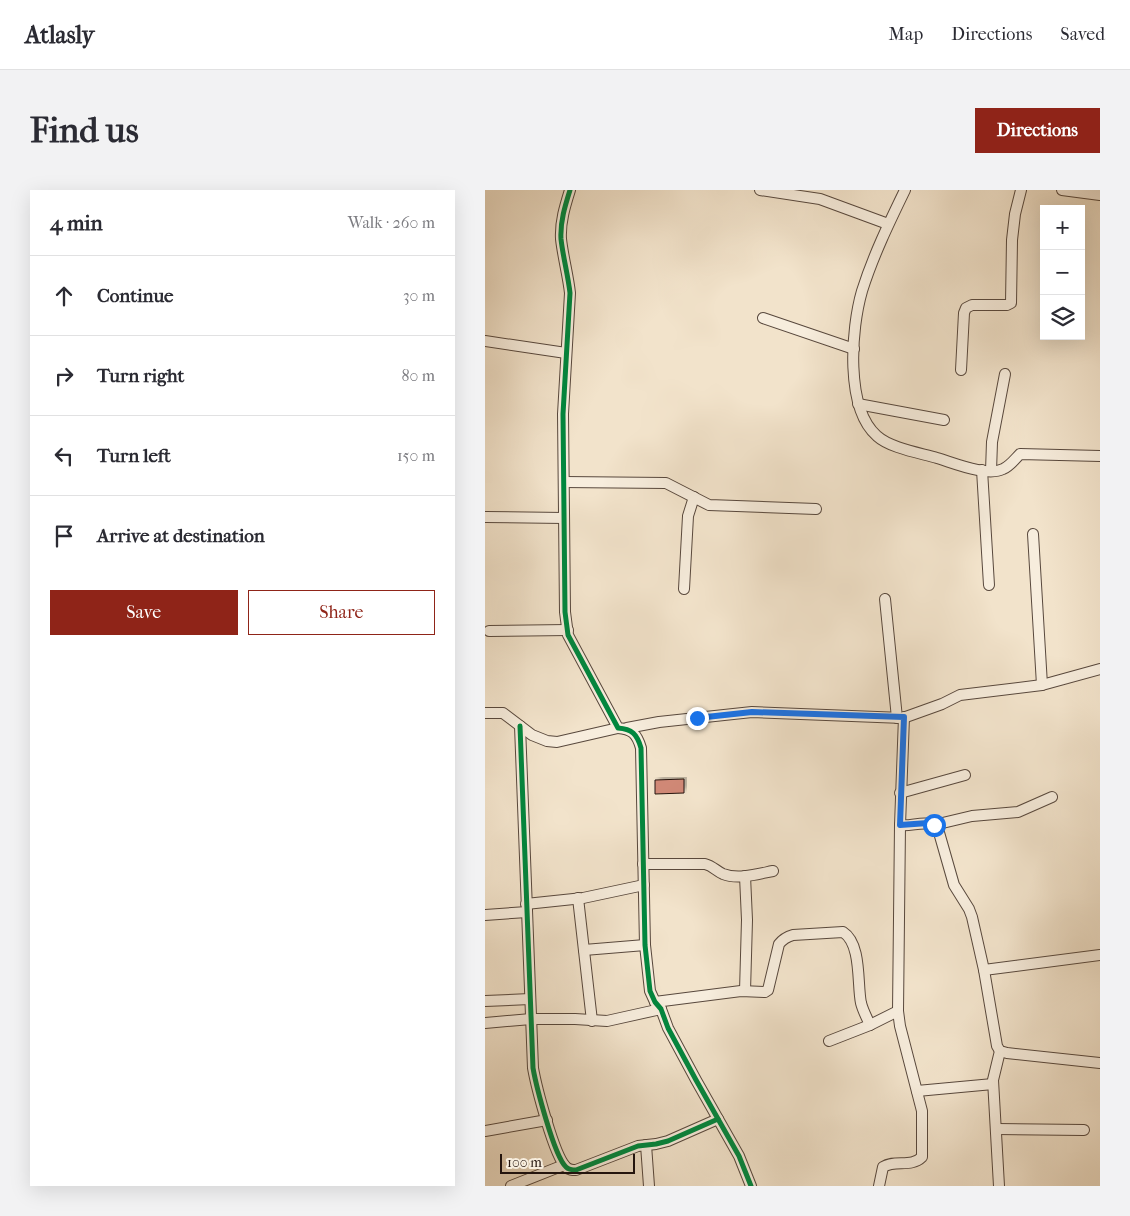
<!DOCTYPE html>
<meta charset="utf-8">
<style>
:root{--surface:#fff;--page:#f2f2f3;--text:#2b2b33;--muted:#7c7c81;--line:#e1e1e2;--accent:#8f2418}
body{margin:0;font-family:"IM FELL French Canon",serif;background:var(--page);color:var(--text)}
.controls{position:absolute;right:15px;top:15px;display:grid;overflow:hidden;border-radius:0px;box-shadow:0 5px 20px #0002}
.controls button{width:45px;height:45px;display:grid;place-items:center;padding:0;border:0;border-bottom:1px solid var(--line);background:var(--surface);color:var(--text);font:25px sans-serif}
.scale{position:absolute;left:15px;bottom:12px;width:135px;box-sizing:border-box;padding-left:5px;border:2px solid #25150e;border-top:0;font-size:14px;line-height:18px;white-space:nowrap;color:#25150e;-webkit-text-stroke:4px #f7eddd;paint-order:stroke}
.stop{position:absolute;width:15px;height:15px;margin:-11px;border:4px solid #1a73e8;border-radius:50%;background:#fff}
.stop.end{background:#1a73e8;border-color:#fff;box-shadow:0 1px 5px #0008}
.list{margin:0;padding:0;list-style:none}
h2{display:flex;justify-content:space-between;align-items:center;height:65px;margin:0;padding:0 20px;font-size:21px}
h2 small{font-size:16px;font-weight:400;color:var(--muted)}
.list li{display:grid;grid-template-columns:32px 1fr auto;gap:15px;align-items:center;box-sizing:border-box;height:80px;padding:0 20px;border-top:1px solid var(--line)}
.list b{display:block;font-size:19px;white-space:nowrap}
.list em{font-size:16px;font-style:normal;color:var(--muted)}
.actions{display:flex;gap:10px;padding:15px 20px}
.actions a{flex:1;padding:11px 0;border:1px solid var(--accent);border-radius:0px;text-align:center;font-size:18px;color:var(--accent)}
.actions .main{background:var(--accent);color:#fff}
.icon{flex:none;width:28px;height:28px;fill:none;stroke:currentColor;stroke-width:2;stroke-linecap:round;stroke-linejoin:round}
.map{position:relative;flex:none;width:615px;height:996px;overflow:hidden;border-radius:0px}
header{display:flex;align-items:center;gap:30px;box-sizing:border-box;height:70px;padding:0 25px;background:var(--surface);border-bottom:1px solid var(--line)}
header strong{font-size:24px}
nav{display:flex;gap:28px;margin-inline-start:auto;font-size:18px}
.intro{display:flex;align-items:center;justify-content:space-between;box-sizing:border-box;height:120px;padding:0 30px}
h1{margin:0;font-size:35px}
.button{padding:12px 22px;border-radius:0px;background:var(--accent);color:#fff;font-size:18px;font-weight:700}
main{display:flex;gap:30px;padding:0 30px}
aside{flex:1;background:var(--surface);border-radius:0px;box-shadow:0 5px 20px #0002}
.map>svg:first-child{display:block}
.building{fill:#d08876;stroke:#25150e;filter:url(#shadow)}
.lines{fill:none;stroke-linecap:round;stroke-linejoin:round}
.minor-casing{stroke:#58483d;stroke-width:12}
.minor{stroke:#f7eddd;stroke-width:10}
.cycleway-casing{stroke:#f7eddd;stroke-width:8}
.cycleway{stroke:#00873e;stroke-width:5}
.route{stroke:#1a73e8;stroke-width:6}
</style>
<header>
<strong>Atlasly</strong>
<nav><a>Map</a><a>Directions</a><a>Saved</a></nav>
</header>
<div class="intro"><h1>Find us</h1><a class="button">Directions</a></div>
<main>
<aside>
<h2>4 min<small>Walk · 260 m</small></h2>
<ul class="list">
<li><svg class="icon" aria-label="ahead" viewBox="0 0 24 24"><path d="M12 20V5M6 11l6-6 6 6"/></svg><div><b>Continue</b></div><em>30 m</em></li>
<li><svg class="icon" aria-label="right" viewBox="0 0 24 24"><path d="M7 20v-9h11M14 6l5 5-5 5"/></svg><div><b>Turn right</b></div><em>80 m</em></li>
<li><svg class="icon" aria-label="left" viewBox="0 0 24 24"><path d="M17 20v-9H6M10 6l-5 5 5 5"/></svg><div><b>Turn left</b></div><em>150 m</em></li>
<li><svg class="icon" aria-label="arrive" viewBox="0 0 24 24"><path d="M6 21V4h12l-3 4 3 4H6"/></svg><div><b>Arrive at destination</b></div></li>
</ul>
<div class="actions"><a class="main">Save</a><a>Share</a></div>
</aside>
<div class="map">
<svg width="615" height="996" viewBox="0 0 615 996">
<defs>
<filter id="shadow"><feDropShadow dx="4.5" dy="-4.5" stdDeviation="2.5" flood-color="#0004"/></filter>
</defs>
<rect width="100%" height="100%" fill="#f2e3cb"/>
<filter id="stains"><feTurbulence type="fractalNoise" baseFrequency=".004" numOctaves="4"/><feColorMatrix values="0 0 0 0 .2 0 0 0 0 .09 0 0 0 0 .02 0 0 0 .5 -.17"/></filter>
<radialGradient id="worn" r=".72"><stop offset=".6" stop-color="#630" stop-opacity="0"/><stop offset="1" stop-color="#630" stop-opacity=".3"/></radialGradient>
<polygon class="building" points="199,589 199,603 170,604 170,590"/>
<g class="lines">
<g class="minor-casing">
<g id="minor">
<path d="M85,0C80,16 75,32 76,49C78,67 83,85 85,103L78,224L80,422L83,445L133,538C147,539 152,544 156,558L160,755L165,801L170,812L176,819L183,838L211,890L254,966L266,996"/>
<polyline points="275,0 335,9 403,34"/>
<path d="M420,0C404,33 388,66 377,101C366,139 360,218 392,246C405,258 435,263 452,268C469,273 502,287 518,279C525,276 530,269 535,264L615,266"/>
<polyline points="577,0 615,5"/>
<polyline points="278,128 369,159"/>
<polyline points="0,151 81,163"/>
<polyline points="476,180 479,123 481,118 487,115 522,115 526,113 527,50 530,24 536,0"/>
<polyline points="373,214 459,230"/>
<polyline points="497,280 504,395"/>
<polyline points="506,281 507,252 520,184"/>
<polyline points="79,292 181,293 224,315 331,319"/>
<polyline points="0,327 79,328"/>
<polyline points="548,344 557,495"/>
<polyline points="199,399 203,326 209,307"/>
<polyline points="400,409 412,528"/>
<polyline points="4,441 83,440"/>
<polyline points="0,523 18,523 47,545 62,551 72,552 133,538"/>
<path d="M419,527L415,635C428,637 443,628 453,639L469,695L484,719L487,727L499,780L512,856L515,861L522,863L615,873"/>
<path d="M35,536L48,878C51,895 69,966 81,977C84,980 87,980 91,980L153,956L171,954L183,951L233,929"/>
<polyline points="142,538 174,532 267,522 418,528 457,514 475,505 557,495 615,479"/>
<polyline points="415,603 480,585"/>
<polyline points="449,635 487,626 533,622 567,607"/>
<path d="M158,674H220C228,676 231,681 238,684C253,690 273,684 288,681"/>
<polyline points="260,686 262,730 260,801"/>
<polyline points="93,708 107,831"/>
<polyline points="41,714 98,708 159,695"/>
<polyline points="0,725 42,722"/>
<polyline points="99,760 160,755"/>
<polyline points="499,780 615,765"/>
<polyline points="0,811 45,809"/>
<path d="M170,812L256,801L280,802L283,800L294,754C298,749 301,747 308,745L358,742C377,754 372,795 376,813C378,821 382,828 385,835"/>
<polyline points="0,833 46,829 90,829 122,831 176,819"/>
<polyline points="344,851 385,835 413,821"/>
<polyline points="432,901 508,894"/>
<polyline points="511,939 599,940"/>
<polyline points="0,941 62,930"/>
<polyline points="161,955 164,996"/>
<polyline points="26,996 79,975"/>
<path d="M394,996L398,977C410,969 426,978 437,967V921L415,836L413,821L415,635"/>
<polyline points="514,996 508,890 515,861"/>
</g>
</g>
<use href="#minor" class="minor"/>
<g class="cycleway-casing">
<g id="cycleway">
<path d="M85,0C80,16 75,32 76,49C78,67 83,85 85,103L78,224L80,422L83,445L133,538C147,539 152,544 156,558L160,755L165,801L170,812L176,819L183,838L211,890L254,966L266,996"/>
<path d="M35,536L48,878C51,895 69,966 81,977C84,980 87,980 91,980L153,956L171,954L183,951L233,929"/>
</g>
</g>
<use href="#cycleway" class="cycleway"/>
</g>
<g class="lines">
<polyline class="route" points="212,528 267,522 419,527 415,635 443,633 449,635"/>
</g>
<rect width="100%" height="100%" filter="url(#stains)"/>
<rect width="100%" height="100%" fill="url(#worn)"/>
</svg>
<div class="controls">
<button>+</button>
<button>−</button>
<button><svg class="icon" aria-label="layers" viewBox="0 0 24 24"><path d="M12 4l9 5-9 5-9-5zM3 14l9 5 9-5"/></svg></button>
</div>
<div class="scale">100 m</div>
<div class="stop" style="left:449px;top:635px"></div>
<div class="stop end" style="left:212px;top:528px"></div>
</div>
</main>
